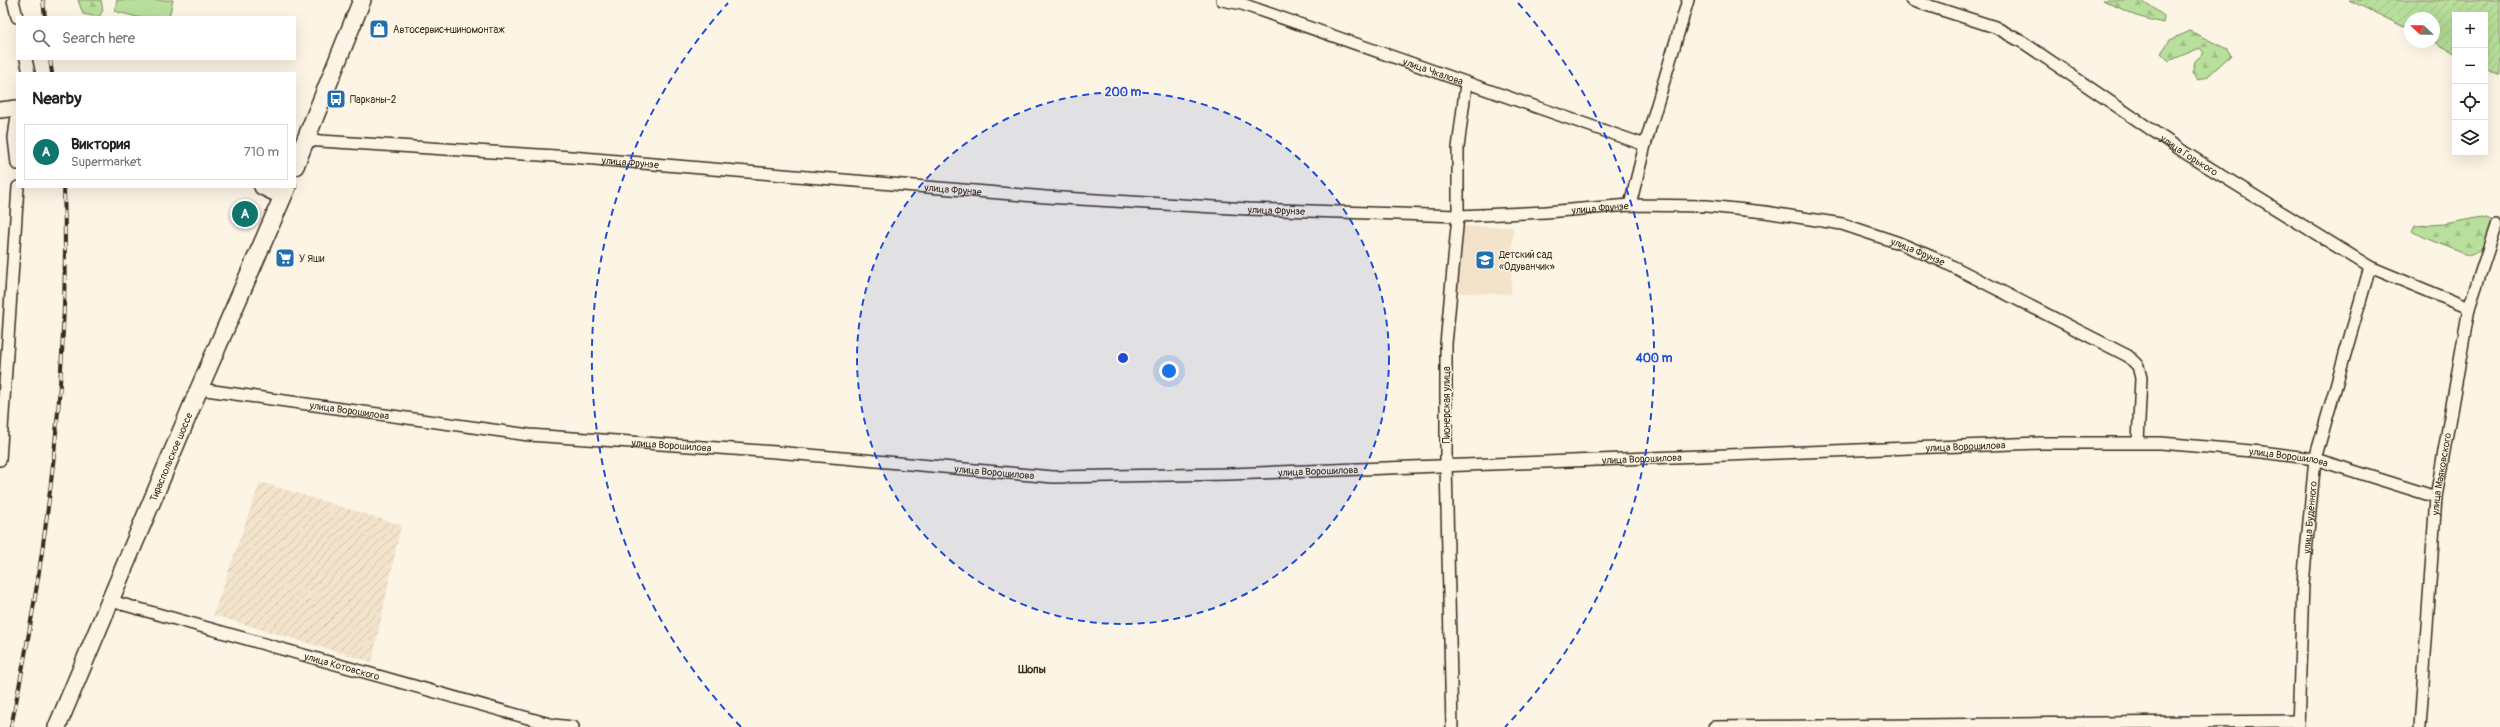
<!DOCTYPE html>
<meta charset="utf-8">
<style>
:root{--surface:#fff;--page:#f6f6f6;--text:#222;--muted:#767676;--line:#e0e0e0;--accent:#0f766e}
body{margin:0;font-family:Pangolin,sans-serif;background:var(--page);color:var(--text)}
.controls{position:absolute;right:12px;top:12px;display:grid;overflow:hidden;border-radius:0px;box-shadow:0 4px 16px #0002}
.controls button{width:36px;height:36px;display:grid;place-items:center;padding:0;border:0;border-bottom:1px solid var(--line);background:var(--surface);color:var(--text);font:20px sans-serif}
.compass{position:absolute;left:2404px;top:12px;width:36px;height:36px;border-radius:50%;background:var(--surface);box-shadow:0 4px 16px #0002;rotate:292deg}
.you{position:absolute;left:1169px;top:371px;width:14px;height:14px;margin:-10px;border:3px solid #fff;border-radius:50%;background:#1a73e8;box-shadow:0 0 0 6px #1a73e833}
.badge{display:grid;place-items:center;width:26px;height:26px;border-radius:50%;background:var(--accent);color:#fff;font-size:13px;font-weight:700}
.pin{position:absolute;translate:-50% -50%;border:2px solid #fff;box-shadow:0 1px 4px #0006}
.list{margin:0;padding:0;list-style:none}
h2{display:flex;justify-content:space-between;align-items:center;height:52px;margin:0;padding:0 16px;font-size:17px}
h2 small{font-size:13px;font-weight:400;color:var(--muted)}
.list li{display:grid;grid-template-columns:26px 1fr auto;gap:12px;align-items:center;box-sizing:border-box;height:56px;margin:0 8px 8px;padding:0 8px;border:1px solid var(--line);border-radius:0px}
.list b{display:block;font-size:15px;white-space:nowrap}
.list p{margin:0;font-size:13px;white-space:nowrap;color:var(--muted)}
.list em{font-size:13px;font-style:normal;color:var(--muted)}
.icon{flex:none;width:22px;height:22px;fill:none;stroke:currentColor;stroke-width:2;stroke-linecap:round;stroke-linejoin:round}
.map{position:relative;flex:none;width:2500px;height:727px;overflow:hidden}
.search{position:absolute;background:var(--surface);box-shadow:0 4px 16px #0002;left:16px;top:16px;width:280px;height:44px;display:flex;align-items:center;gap:10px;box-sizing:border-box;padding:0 14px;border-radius:0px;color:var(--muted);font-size:15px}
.panel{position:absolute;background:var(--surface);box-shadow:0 4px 16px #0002;left:16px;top:72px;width:280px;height:116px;border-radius:0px}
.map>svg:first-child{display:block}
.built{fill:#f2e3ca}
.industrial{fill:url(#industrial-furrows)}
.grass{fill:#b8df9b;stroke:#7a845c}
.forest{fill:url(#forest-firs);stroke:#7a845c}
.garden{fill:url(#garden-furrows);stroke:#7a845c}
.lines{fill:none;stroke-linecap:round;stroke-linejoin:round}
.minor-casing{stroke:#3b2a1e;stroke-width:14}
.secondary-casing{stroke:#3b2a1e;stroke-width:18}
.primary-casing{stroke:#3b2a1e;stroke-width:20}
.minor{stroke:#fcf5e5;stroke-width:11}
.secondary{stroke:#fcf5e5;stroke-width:15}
.primary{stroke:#fcf5e5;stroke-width:17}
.rail-casing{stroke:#3b2a1e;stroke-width:4}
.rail{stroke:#fcf5e5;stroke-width:2.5;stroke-dasharray:8;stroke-linecap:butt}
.ring{fill:none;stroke:#1d4ed8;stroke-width:2;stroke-dasharray:7 5}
.labels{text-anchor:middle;stroke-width:3;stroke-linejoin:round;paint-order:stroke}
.poi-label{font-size:10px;fill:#3b2a1e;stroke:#fcf5e5;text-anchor:start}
.street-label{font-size:10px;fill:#3b2a1e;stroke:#fcf5e5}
.neighbourhood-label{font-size:11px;font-weight:bold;fill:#3b2a1e;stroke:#fcf5e5}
.centre{fill:#1d4ed8;stroke:#fcf5e5;stroke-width:2}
.ring-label{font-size:12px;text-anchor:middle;font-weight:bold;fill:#1d4ed8;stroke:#fcf5e5;stroke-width:3;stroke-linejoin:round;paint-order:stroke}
</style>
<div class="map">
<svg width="2500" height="727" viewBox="0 0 2500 727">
<defs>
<pattern id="industrial-furrows" width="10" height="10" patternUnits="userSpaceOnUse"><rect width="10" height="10" fill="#f2e3ca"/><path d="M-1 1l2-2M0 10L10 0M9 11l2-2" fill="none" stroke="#d0c3ad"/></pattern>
<pattern id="forest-firs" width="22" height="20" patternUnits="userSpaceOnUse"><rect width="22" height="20" fill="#b8df9b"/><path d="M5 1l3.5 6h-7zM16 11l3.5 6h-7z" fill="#9fc085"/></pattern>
<pattern id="garden-furrows" width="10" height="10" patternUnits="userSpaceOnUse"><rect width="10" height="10" fill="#b8df9b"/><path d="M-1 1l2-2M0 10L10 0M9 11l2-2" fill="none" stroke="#9fc085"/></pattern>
</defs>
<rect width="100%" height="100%" fill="#fcf5e5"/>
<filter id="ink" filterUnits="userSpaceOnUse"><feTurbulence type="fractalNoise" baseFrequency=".025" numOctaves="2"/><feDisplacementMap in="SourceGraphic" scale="8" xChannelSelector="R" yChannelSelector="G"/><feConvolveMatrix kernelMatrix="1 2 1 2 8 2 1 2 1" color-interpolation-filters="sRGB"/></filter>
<g filter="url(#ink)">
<polygon class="built" points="1459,226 1513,227 1511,294 1458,293"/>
<polygon class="industrial" points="260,482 401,525 372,662 213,615"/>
<polygon class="grass" points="117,0 173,0 169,17 137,17 114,11"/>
<g class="forest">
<polygon points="78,0 101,0 103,10 99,17 83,14"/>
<polygon points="2103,0 2142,0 2164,16 2163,23 2136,16"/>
<polygon points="2190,31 2227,49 2231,55 2207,77 2198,80 2192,74 2195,61 2204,53 2200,48 2169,61 2161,53 2170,40"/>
<path d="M2482,217L2490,220C2489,237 2485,253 2467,255L2412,232L2415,226L2444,224Z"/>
</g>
<polygon class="garden" points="2349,0 2500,0 2500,75 2485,68 2485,15 2455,15 2455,53 2434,42 2434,18 2410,18 2410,30"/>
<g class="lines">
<g class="minor-casing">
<g id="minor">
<polyline points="13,0 17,17"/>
<path id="s1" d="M1222,0L1242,4L1645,145"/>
<path id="s2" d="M1911,0L1995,27L2024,43L2187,154L2370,267L2469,308"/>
<polyline points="26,59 29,73"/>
<polyline points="17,115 14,138 17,164"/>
<path id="s3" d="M305,140L571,157L1046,197L1248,209L1458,216L1546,212L1630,205L1707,206L1765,212L1842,224L1899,243L1944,262L2128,356L2138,366L2141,378L2138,442"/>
<polyline points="1630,205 1645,145 1688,0"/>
<path id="s4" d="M199,389L529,435L776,452L1053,477L1229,474L2042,443H2161L2262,452L2315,459L2436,497"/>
<polyline points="0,460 18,187"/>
<path id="s5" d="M111,601L553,725L573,727"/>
<polyline points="1452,727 1446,464 1446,344 1458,216 1458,148 1466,84"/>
<polyline points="1714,727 2298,721"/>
<path id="s6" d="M2298,727L2303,584L2315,459L2370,267"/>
<path id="s7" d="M2420,727L2436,497L2469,308L2496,226"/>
</g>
</g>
<g class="secondary-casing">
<g id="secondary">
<polyline points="0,110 17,108"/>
<polyline points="262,187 283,197"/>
</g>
</g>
<g class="primary-casing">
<g id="primary">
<polyline points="295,166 362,0"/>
<path id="s8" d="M57,727L199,389L287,187"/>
</g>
</g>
<use href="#minor" class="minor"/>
<use href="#secondary" class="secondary"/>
<use href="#primary" class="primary"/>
<g class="rail-casing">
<g id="rail">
<polyline points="43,0 45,17"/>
<polyline points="50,59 52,73"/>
<path d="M11,727C48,548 70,370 64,187"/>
</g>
</g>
<use href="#rail" class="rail"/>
</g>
</g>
<circle cx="1123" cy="358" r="266" fill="#1d4ed8" fill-opacity=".12"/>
<g class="ring">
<circle cx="1123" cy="358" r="266"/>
<path d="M741 727A531 531 0 0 1 728 3M1518 3A531 531 0 0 1 1505 727"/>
</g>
<defs>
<g id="shop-square" transform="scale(1)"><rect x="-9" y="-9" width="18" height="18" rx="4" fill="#1f6fb2" stroke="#fcf5e5"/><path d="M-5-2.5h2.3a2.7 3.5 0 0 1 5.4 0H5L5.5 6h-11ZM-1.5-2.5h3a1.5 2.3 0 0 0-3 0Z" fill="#fff"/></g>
<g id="bus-square" transform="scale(1)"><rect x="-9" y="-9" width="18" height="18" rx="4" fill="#1f6fb2" stroke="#fcf5e5"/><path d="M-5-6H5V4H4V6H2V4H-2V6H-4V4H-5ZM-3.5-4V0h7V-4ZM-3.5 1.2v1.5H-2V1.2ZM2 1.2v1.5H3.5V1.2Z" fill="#fff"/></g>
<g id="supermarket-square" transform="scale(1)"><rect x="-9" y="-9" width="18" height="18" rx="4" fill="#1f6fb2" stroke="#fcf5e5"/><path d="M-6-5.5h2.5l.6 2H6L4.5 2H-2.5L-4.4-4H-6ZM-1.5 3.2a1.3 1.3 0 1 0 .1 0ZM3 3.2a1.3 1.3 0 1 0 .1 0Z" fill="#fff"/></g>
<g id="school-square" transform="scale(1)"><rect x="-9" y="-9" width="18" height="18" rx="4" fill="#1f6fb2" stroke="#fcf5e5"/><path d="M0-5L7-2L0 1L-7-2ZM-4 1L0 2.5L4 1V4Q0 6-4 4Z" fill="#fff"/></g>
</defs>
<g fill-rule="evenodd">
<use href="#shop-square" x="379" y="29"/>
<use href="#bus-square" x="336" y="99"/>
<use href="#supermarket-square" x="285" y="258"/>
<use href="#school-square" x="1485" y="260"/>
</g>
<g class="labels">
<g class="poi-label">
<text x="393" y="33">Автосервис+шиномонтаж</text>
<text x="350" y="103">Парканы-2</text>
<text x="1499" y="258">Детский сад<tspan x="1499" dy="12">«Одуванчик»</tspan></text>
<text x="299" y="262">У Яши</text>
</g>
<g class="street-label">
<text dy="4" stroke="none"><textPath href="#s1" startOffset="223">улица Чкалова</textPath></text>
<text dy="4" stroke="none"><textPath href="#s2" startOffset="321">улица Горького</textPath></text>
<text dy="4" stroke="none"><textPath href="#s3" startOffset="326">улица Фрунзе</textPath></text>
<text dy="4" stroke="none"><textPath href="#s3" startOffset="650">улица Фрунзе</textPath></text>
<text dy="4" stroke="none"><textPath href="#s3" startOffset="1298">улица Фрунзе</textPath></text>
<text dy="4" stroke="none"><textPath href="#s3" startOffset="974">улица Фрунзе</textPath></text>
<text dy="4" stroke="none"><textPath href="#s3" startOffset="1622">улица Фрунзе</textPath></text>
<text transform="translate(1446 405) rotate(-90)" y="4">Пионерская улица</text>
<text dy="4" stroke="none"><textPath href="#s4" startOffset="152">улица Ворошилова</textPath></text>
<text dy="4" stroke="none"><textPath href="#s4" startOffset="476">улица Ворошилова</textPath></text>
<text dy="4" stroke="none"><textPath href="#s4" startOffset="1772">улица Ворошилова</textPath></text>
<text dy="4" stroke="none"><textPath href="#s8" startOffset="293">Тираспольское шоссе</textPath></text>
<text dy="4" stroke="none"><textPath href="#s4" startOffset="2096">улица Ворошилова</textPath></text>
<text dy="4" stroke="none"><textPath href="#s4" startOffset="1448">улица Ворошилова</textPath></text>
<text dy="4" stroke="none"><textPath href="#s4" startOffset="1124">улица Ворошилова</textPath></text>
<text dy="4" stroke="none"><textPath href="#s4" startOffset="800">улица Ворошилова</textPath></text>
<text dy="4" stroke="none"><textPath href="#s7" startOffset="254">улица Маяковского</textPath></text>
<text dy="4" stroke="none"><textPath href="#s6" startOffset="210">улица Будённого</textPath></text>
<text dy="4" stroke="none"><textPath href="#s5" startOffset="240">улица Котовского</textPath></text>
</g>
<g class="neighbourhood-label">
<text x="1032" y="673">Шопы</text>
</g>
</g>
<circle cx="1123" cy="358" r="6" class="centre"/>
<g class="ring-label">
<text x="1123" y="96">200 m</text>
<text x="1654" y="362">400 m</text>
</g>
</svg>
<div class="controls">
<button>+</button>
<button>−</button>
<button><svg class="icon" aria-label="locate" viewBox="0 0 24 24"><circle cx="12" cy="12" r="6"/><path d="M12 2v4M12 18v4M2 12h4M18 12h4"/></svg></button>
<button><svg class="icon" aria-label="layers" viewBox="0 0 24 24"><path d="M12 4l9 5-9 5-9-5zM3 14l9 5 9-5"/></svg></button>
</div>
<svg class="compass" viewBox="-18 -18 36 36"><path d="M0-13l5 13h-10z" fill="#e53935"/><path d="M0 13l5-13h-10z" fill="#767676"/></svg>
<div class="you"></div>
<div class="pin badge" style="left:245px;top:214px">A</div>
<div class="search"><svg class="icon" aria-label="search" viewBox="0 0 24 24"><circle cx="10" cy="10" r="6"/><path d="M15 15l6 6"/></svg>Search here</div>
<section class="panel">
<h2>Nearby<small></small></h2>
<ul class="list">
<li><span class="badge">A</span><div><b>Виктория</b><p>Supermarket</p></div><em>710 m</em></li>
</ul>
</section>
</div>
